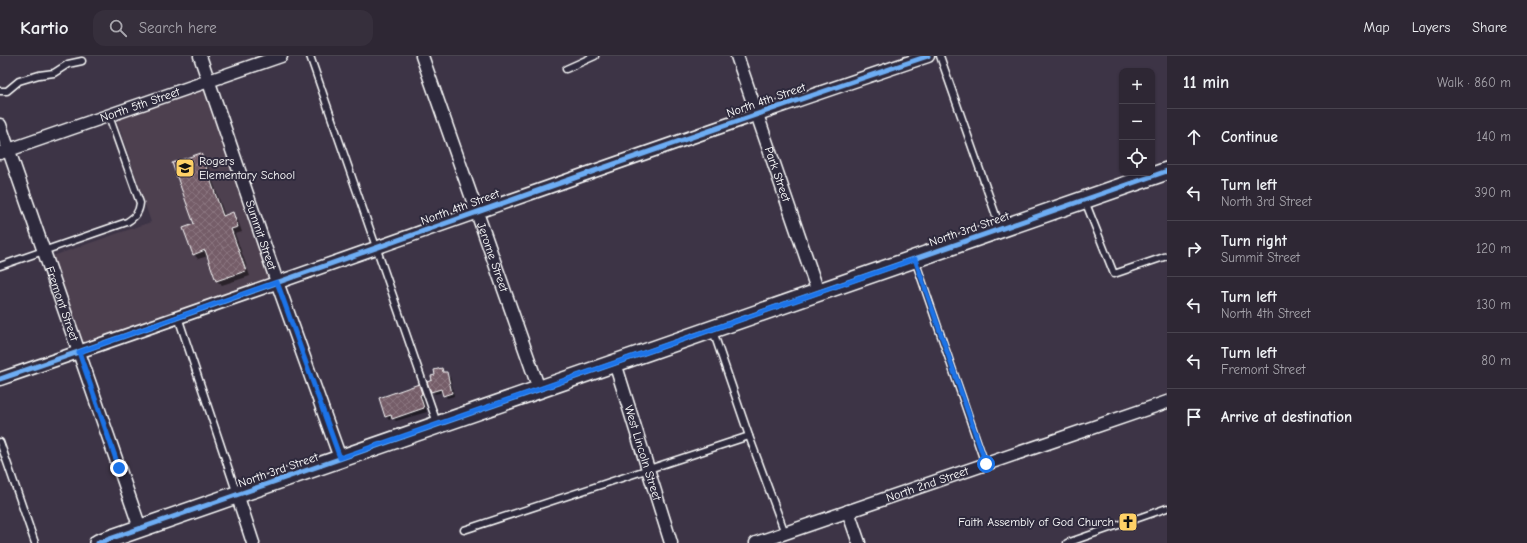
<!DOCTYPE html>
<meta charset="utf-8">
<style>
:root{--surface:#2e2734;--page:#362f3c;--text:#f1f3f6;--muted:#a7a5ac;--line:#49444f}
body{margin:0;font-family:"Comic Neue",sans-serif;background:var(--page);color:var(--text)}
.controls{position:absolute;right:12px;top:12px;display:grid;overflow:hidden;border-radius:8px;box-shadow:0 1px 3px #0004}
.controls button{width:36px;height:36px;display:grid;place-items:center;padding:0;border:0;border-bottom:1px solid var(--line);background:var(--surface);color:var(--text);font:20px sans-serif}
.stop{position:absolute;width:12px;height:12px;margin:-9px;border:3px solid #1a73e8;border-radius:50%;background:#fff}
.stop.end{background:#1a73e8;border-color:#fff;box-shadow:0 1px 4px #0008}
.list{margin:0;padding:0;list-style:none}
h2{display:flex;justify-content:space-between;align-items:center;height:52px;margin:0;padding:0 16px;font-size:17px}
h2 small{font-size:13px;font-weight:400;color:var(--muted)}
.list li{display:grid;grid-template-columns:26px 1fr auto;gap:12px;align-items:center;box-sizing:border-box;height:56px;padding:0 16px;border-top:1px solid var(--line)}
.list b{display:block;font-size:15px;white-space:nowrap}
.list p{margin:0;font-size:13px;white-space:nowrap;color:var(--muted)}
.list em{font-size:13px;font-style:normal;color:var(--muted)}
.icon{flex:none;width:22px;height:22px;fill:none;stroke:currentColor;stroke-width:2;stroke-linecap:round;stroke-linejoin:round}
.map{position:relative;flex:none;width:1167px;height:487px;overflow:hidden}
header{display:flex;align-items:center;gap:24px;box-sizing:border-box;height:56px;padding:0 20px;background:var(--surface);border-bottom:1px solid var(--line)}
header strong{font-size:19px}
nav{display:flex;gap:22px;margin-inline-start:auto;font-size:14px}
.search{width:280px;height:36px;background:var(--page);display:flex;align-items:center;gap:10px;box-sizing:border-box;padding:0 14px;border-radius:12px;color:var(--muted);font-size:15px}
main{display:flex}
aside{flex:1;background:var(--surface)}
.map>svg:first-child{display:block}
.built{fill:#4e4050}
.shadow{fill:#0007}
.building{fill:url(#building-cross-hatch);stroke:#fff}
.lines{fill:none;stroke-linecap:round;stroke-linejoin:round}
.lane-casing{stroke:#fff;stroke-width:9}
.street-casing{stroke:#fff;stroke-width:15}
.secondary-casing{stroke:#fff;stroke-width:20}
.lane{stroke:#2f2a3d;stroke-width:6}
.street{stroke:#2f2a3d;stroke-width:12}
.secondary{stroke:#2f2a3d;stroke-width:17}
.cycleway-casing{stroke:#2f2a3d;stroke-width:8}
.cycleway{stroke:#6dadf4;stroke-width:5}
.route{stroke:#1a73e8;stroke-width:5}
.labels{text-anchor:middle;stroke-width:4;stroke-linejoin:round;paint-order:stroke}
.street-label{font-size:12px;fill:#fff;stroke:#2f2a3d}
.poi-label{font-size:12px;fill:#fff;stroke:#2f2a3d;text-anchor:start}
</style>
<header>
<strong>Kartio</strong>
<div class="search"><svg class="icon" aria-label="search" viewBox="0 0 24 24"><circle cx="10" cy="10" r="6"/><path d="M15 15l6 6"/></svg>Search here</div>
<nav><a>Map</a><a>Layers</a><a>Share</a></nav>
</header>
<main>
<div class="map">
<svg width="1167" height="487" viewBox="0 0 1167 487">
<defs>
<pattern id="building-cross-hatch" width="8" height="8" patternUnits="userSpaceOnUse"><rect width="8" height="8" fill="#755d68"/><path d="M0 0l8 8M0 8l8-8" fill="none" stroke="#8a757f"/></pattern>
</defs>
<rect width="100%" height="100%" fill="#3d3446"/>
<filter id="ink" filterUnits="userSpaceOnUse"><feTurbulence type="fractalNoise" baseFrequency=".025" numOctaves="2"/><feDisplacementMap in="SourceGraphic" scale="8" xChannelSelector="R" yChannelSelector="G"/><feConvolveMatrix kernelMatrix="1 2 1 2 8 2 1 2 1" color-interpolation-filters="sRGB"/></filter>
<g filter="url(#ink)">
<polygon class="built" points="209,26 277,226 79,296 47,202 151,166 115,58"/>
<g class="shadow">
<polygon points="201,98 205,103 225,160 232,157 237,162 242,176 235,178 250,220 222,229 217,225 208,200 198,203 194,198"/>
<polygon points="441,313 450,321 454,340 447,342 443,336 435,338 432,335 433,325"/>
<polygon points="419,329 422,332 425,341 423,342 427,356 396,365 393,362 389,364 386,360"/>
</g>
<g class="building">
<polygon points="201,97 223,160 233,156 238,171 231,173 246,215 216,225 205,194 193,199 183,172 194,168 172,107"/>
<polygon points="442,312 443,316 447,316 452,337 443,340 441,333 431,336 427,326 432,324 431,320 435,319 434,314"/>
<polygon points="419,328 422,338 420,339 424,352 392,363 391,359 385,361 379,342"/>
</g>
<g class="lines">
<g class="lane-casing">
<g id="lane">
<polyline points="310,0 437,367"/>
<polyline points="940,0 1000,171"/>
<polyline points="566,13 595,0"/>
<polyline points="0,35 7,35 19,25 39,19 54,17 68,8 82,5"/>
<polyline points="1085,145 1114,218 1167,200"/>
<polyline points="915,204 985,408"/>
<path d="M0,210L127,166C135,161 139,157 140,147L109,60"/>
<polyline points="178,261 237,438"/>
<polyline points="749,380 785,477"/>
<polyline points="0,386 35,487"/>
<polyline points="464,474 749,380 713,275"/>
<polyline points="1067,487 1167,452"/>
</g>
</g>
<g class="street-casing">
<g id="street">
<path id="s1" d="M200,0L277,226L340,402"/>
<path id="s2" d="M422,0L539,333"/>
<path id="s3" d="M737,0L818,236"/>
<path id="s4" d="M0,69L140,472"/>
<path id="s5" d="M0,97L281,0"/>
<path id="s6" d="M615,307L671,487"/>
<path d="M0,323C310,217 618,104 928,0"/>
<polyline points="237,438 253,487"/>
<polyline points="848,455 859,487"/>
<path id="s7" d="M756,487L1167,346"/>
</g>
</g>
<g class="secondary-casing">
<polyline id="secondary" points="98,487 1167,115"/>
</g>
<use href="#lane" class="lane"/>
<use href="#street" class="street"/>
<use href="#secondary" class="secondary"/>
<g class="cycleway-casing">
<g id="cycleway">
<path d="M0,323C310,217 618,104 928,0"/>
<polyline points="98,487 1167,115"/>
</g>
</g>
<use href="#cycleway" class="cycleway"/>
</g>
</g>
<g class="lines" filter="url(#ink)">
<polyline class="route" points="119,412 79,296 277,226 340,402 915,203 986,408"/>
</g>
<defs>
<g id="school-square" transform="scale(1)"><rect x="-9" y="-9" width="18" height="18" rx="4" fill="#ffd166" stroke="#2f2a3d"/><path d="M0-5L7-2L0 1L-7-2ZM-4 1L0 2.5L4 1V4Q0 6-4 4Z" fill="#111"/></g>
<g id="church-square" transform="scale(1)"><rect x="-9" y="-9" width="18" height="18" rx="4" fill="#ffd166" stroke="#2f2a3d"/><path d="M-1.2-6h2.4v3.5h3.3v2.4h-3.3V6h-2.4V-.1h-3.3v-2.4h3.3Z" fill="#111"/></g>
</defs>
<g fill-rule="evenodd">
<use href="#school-square" x="185" y="112"/>
<use href="#church-square" x="1128" y="466"/>
</g>
<g class="labels">
<g class="street-label">
<text transform="translate(766 44) rotate(-19)" y="4">North 4th Street</text>
<text dy="4" stroke="none"><textPath href="#s5" startOffset="148">North 5th Street</textPath></text>
<text dy="4" stroke="none"><textPath href="#s3" startOffset="125">Park Street</textPath></text>
<text transform="translate(460 151) rotate(-20)" y="4">North 4th Street</text>
<text transform="translate(969 173) rotate(-19)" y="4">North 3rd Street</text>
<text dy="4" stroke="none"><textPath href="#s1" startOffset="189">Summit Street</textPath></text>
<text dy="4" stroke="none"><textPath href="#s2" startOffset="213">Jerome Street</textPath></text>
<text dy="4" stroke="none"><textPath href="#s4" startOffset="189">Fremont Street</textPath></text>
<text dy="4" stroke="none"><textPath href="#s6" startOffset="94">West Lincoln Street</textPath></text>
<text transform="translate(278 414) rotate(-19)" y="4">North 3rd Street</text>
<text dy="4" stroke="none"><textPath href="#s7" startOffset="181">North 2nd Street</textPath></text>
</g>
<g class="poi-label">
<text x="199" y="109">Rogers<tspan x="199" dy="14">Elementary School</tspan></text>
<text x="1114" y="470" text-anchor="end">Faith Assembly of God Church</text>
</g>
</g>
</svg>
<div class="controls">
<button>+</button>
<button>−</button>
<button><svg class="icon" aria-label="locate" viewBox="0 0 24 24"><circle cx="12" cy="12" r="6"/><path d="M12 2v4M12 18v4M2 12h4M18 12h4"/></svg></button>
</div>
<div class="stop" style="left:986px;top:408px"></div>
<div class="stop end" style="left:119px;top:412px"></div>
</div>
<aside>
<h2>11 min<small>Walk · 860 m</small></h2>
<ul class="list">
<li><svg class="icon" aria-label="ahead" viewBox="0 0 24 24"><path d="M12 20V5M6 11l6-6 6 6"/></svg><div><b>Continue</b></div><em>140 m</em></li>
<li><svg class="icon" aria-label="left" viewBox="0 0 24 24"><path d="M17 20v-9H6M10 6l-5 5 5 5"/></svg><div><b>Turn left</b><p>North 3rd Street</p></div><em>390 m</em></li>
<li><svg class="icon" aria-label="right" viewBox="0 0 24 24"><path d="M7 20v-9h11M14 6l5 5-5 5"/></svg><div><b>Turn right</b><p>Summit Street</p></div><em>120 m</em></li>
<li><svg class="icon" aria-label="left" viewBox="0 0 24 24"><path d="M17 20v-9H6M10 6l-5 5 5 5"/></svg><div><b>Turn left</b><p>North 4th Street</p></div><em>130 m</em></li>
<li><svg class="icon" aria-label="left" viewBox="0 0 24 24"><path d="M17 20v-9H6M10 6l-5 5 5 5"/></svg><div><b>Turn left</b><p>Fremont Street</p></div><em>80 m</em></li>
<li><svg class="icon" aria-label="arrive" viewBox="0 0 24 24"><path d="M6 21V4h12l-3 4 3 4H6"/></svg><div><b>Arrive at destination</b></div></li>
</ul>
</aside>
</main>
